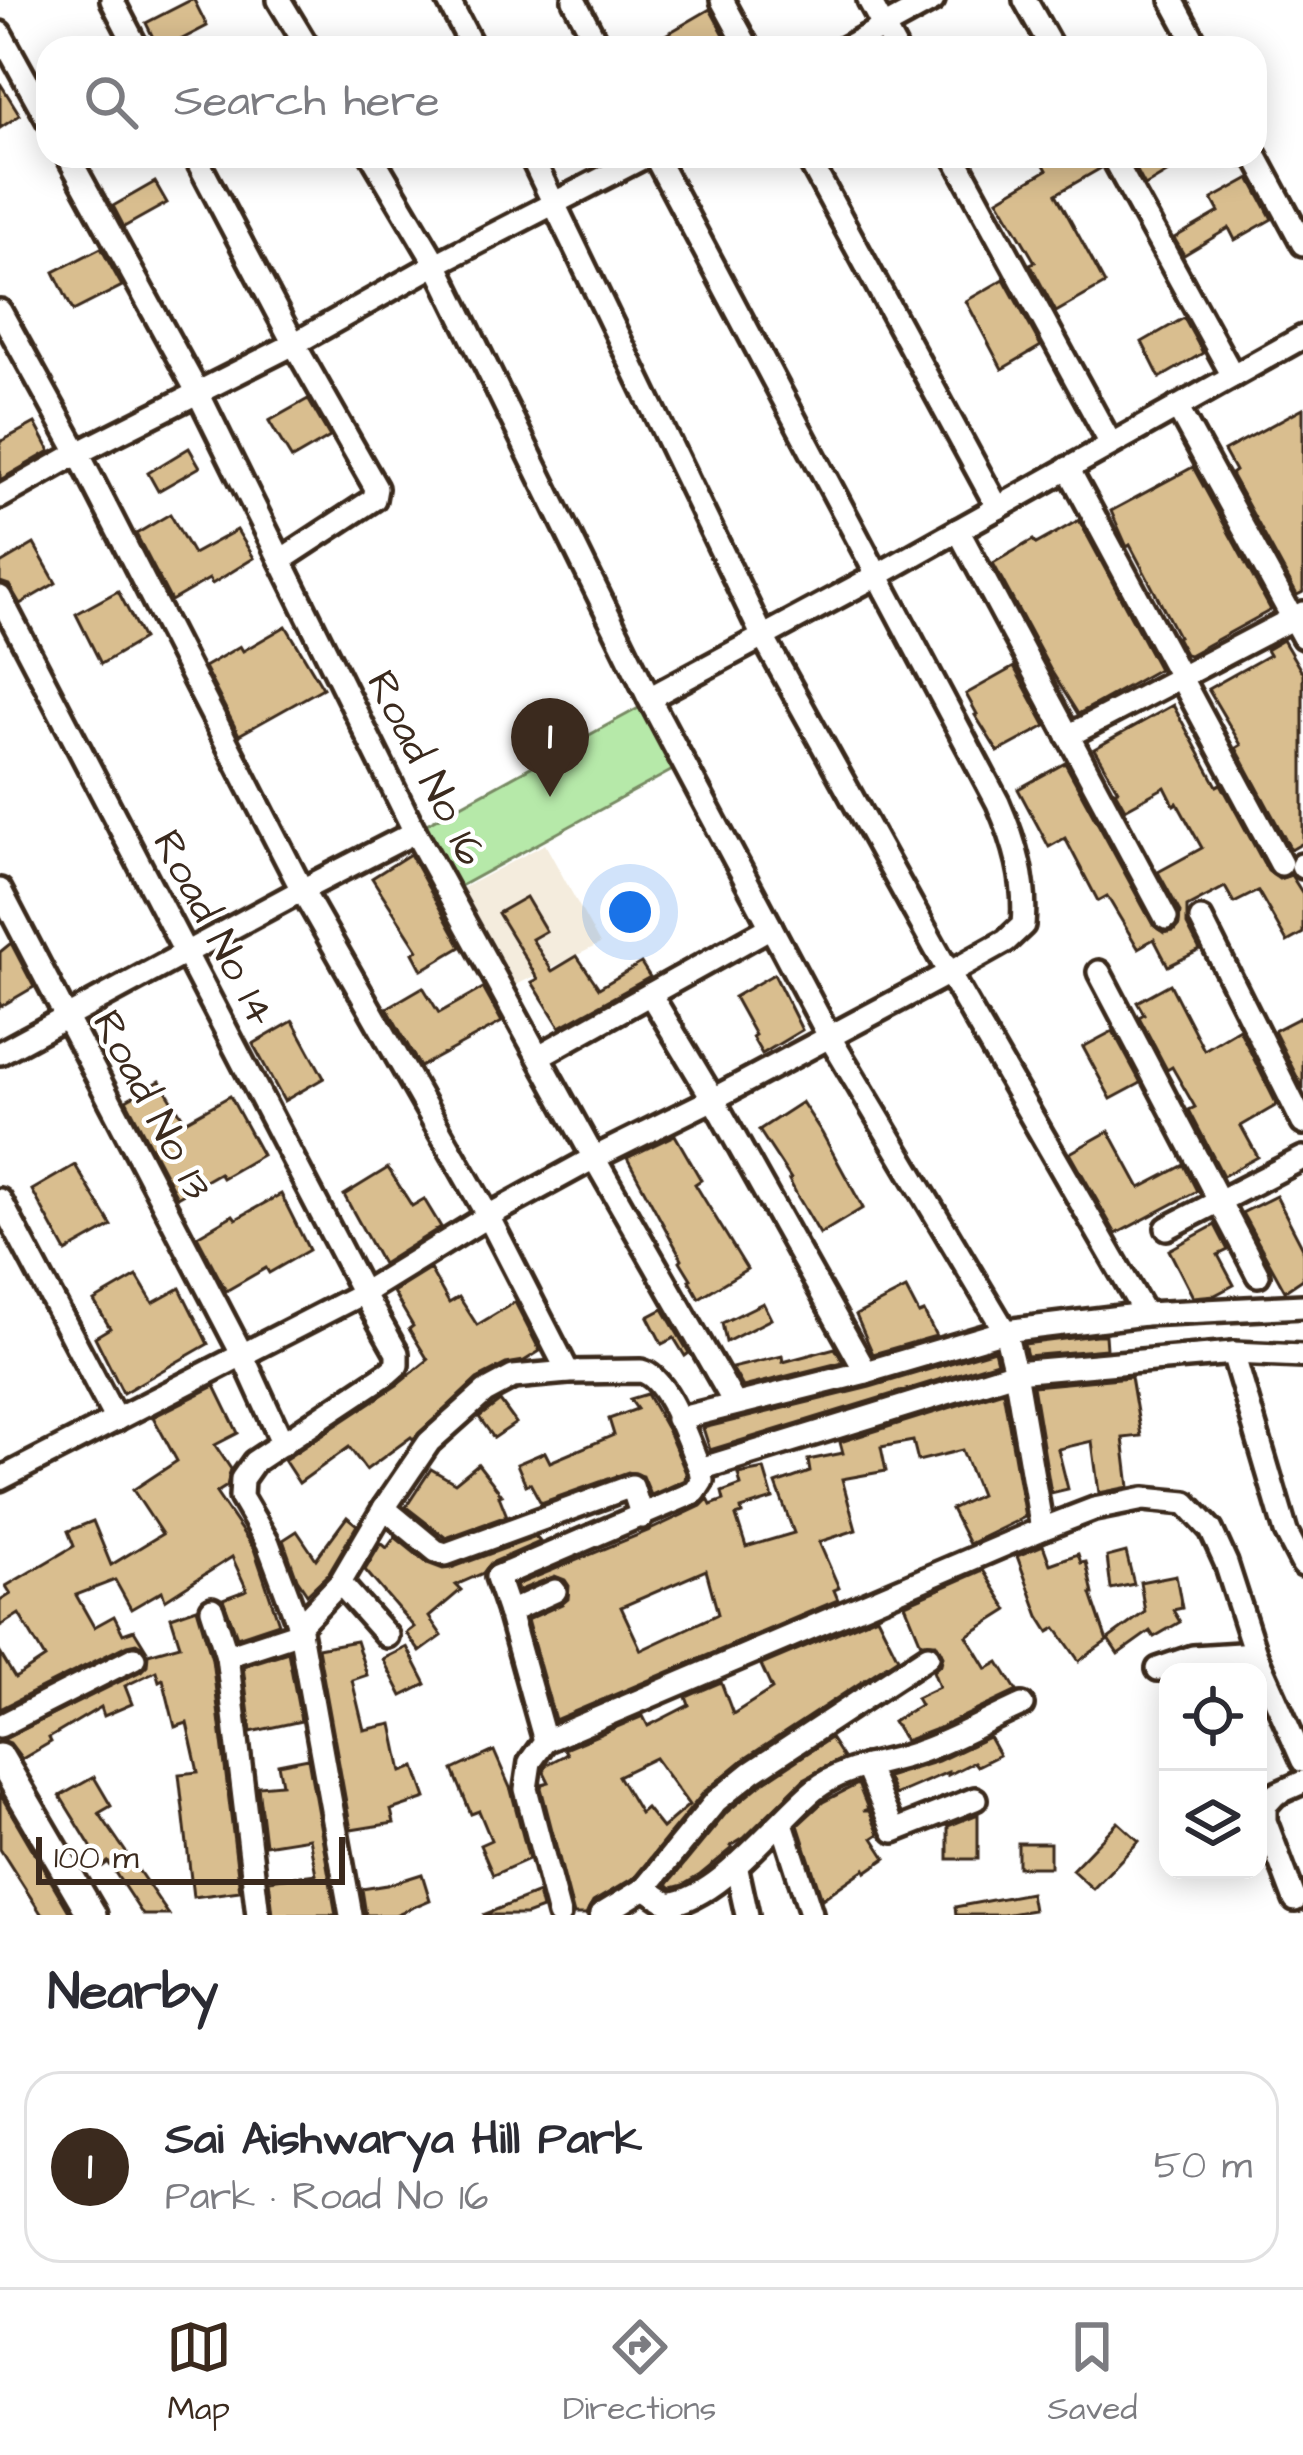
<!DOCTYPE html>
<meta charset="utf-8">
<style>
:root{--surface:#fff;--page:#f7f7f7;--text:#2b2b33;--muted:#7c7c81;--line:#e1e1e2;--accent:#3b2a1e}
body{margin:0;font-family:"Architects Daughter",sans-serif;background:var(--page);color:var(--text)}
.controls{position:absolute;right:36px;bottom:36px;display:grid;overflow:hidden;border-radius:24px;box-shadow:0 6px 30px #0003}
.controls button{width:108px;height:108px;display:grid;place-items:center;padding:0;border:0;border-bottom:3px solid var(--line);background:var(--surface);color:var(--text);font:60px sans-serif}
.scale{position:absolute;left:36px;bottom:30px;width:309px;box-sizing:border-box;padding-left:12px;border:6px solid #3b2a1e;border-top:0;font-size:33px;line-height:42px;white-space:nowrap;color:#3b2a1e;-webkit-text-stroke:9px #fff;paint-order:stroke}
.you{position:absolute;left:630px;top:912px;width:42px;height:42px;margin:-30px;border:9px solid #fff;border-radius:50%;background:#1a73e8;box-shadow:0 0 0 18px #1a73e833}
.badge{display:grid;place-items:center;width:78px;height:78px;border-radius:50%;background:var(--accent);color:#fff;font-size:39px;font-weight:700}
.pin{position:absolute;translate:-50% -99px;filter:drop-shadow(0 3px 6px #0008)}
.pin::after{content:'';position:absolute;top:63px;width:42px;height:36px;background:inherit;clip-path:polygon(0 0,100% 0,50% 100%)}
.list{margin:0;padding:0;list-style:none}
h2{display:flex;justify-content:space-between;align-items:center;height:156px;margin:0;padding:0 48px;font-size:51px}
h2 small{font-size:39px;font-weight:400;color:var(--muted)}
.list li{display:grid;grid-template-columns:78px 1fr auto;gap:36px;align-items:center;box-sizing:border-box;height:192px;margin:0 24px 24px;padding:0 24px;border:3px solid var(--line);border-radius:36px}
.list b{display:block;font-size:45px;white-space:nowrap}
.list p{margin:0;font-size:39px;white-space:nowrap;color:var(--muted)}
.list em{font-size:39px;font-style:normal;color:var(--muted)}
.icon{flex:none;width:66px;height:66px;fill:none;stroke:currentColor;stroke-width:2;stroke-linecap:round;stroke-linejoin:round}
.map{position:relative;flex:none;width:1303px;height:1915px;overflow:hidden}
.search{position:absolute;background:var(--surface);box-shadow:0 6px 30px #0003;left:36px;right:36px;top:36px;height:132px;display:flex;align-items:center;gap:30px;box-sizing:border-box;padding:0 42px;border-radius:36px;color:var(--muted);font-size:45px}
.sheet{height:372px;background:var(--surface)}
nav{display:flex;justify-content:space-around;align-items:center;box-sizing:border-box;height:168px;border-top:3px solid var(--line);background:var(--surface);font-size:33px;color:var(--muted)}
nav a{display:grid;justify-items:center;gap:6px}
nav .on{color:var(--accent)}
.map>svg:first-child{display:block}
.built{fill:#f4ecdd}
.green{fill:#b6e9a9;stroke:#788a64;stroke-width:3}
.building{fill:#d9be8f;stroke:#3b2a1e;stroke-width:3;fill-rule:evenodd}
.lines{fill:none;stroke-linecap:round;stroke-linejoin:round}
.minor-casing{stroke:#3b2a1e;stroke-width:30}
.tertiary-casing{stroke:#3b2a1e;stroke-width:36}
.minor{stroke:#fff;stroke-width:21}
.tertiary{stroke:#fff;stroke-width:27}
.labels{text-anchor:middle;stroke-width:9;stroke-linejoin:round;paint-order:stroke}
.street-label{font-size:42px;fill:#3b2a1e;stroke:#fff}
</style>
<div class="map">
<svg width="1303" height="1915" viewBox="0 0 1303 1915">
<rect width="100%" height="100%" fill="#fff"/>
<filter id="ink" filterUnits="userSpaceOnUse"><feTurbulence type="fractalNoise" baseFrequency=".00833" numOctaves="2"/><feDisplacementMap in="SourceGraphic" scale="24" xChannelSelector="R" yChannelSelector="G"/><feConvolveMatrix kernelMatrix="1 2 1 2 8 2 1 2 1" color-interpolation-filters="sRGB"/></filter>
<g filter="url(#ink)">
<polygon class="built" points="545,844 600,944 516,985 463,888"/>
<polygon class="green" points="646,704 680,766 455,889 421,827"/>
<g class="building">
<polygon points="191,0 194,0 207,26 165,48 158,48 146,23"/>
<polygon points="710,9 728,42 718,48 643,48"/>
<polygon points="0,83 20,115 0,128"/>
<polygon points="1039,156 1097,156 1101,168 1056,194 1105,284 1056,312 1030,264 1035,262 998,199 1047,170"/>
<polygon points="1129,156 1195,156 1145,186"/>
<polygon points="1250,178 1272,219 1235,240 1229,228 1184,255 1174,238 1219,212 1212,199"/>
<polygon points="155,182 167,203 124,227 113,206"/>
<polygon points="101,248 122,286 73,311 54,272"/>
<polygon points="1004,279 1041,346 1002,369 966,301"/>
<polygon points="1184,318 1203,353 1160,378 1142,342"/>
<polygon points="308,399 330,437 292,459 269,421"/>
<polygon points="1303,408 1303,592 1297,595 1231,474 1235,471 1224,451"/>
<polygon points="35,423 50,451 0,480 0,442"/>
<polygon points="189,448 200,467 158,491 148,473"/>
<polygon points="1193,467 1271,610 1189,655 1185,654 1176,637 1178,636 1130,545 1127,547 1111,511"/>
<polygon points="170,514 193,554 237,530 254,558 212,584 209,579 171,601 136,534"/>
<polygon points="1079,520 1159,669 1078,714 1050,669 993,563 1033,540 1036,544"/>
<polygon points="34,544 56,583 20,604 9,585 0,582 0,564"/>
<polygon points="118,591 143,639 101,664 76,614"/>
<polygon points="286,626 323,688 239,735 204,667 240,646 243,651"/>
<polygon points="1283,640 1303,674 1303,843 1291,850 1236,748 1241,745 1208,689 1269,655 1266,650"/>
<polygon points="1014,667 1046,726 998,752 975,715 977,714 966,694"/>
<polygon points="1173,705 1217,786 1221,784 1268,871 1279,879 1291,875 1303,894 1303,933 1287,942 1258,891 1234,903 1225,887 1187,907 1187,925 1200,950 1168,966 1154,939 1138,948 1107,896 1098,901 1065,838 1049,847 1018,789 1065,763 1153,925 1164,933 1174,931 1179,925 1180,912 1158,872 1202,848 1177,803 1174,805 1165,787 1125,809 1115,791 1118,790 1094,749"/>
<polygon points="410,854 461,947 422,970 413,953 418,950 372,878"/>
<polygon points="526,897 546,931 532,939 552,971 577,956 599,988 641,963 650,977 560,1027 532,982 538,979 498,913"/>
<polygon points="11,943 34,987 0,1007 0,952"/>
<polygon points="774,974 802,1030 762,1054 752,1037 755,1035 734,997"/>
<polygon points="1170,984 1204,1050 1239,1029 1277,1105 1241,1126 1258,1157 1223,1176 1189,1110 1195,1107 1172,1067 1167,1070 1139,1017 1144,1014 1137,1002"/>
<polygon points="423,987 439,1013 483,988 502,1022 420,1067 387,1008"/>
<polygon points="1303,1016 1303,1089 1274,1031"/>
<polygon points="293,1021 324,1078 284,1101 253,1044"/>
<polygon points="1113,1031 1141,1083 1111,1099 1083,1047"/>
<polygon points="160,1081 185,1121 230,1096 262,1155 222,1178 219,1173 177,1197 126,1100"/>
<polygon points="802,1102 822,1133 863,1208 820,1234 798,1197 789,1180 791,1179 759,1130"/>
<polygon points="1109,1131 1140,1188 1184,1165 1197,1191 1116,1234 1070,1153"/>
<polygon points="675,1135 701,1180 695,1184 747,1269 699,1298 689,1280 691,1279 680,1261 682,1259 627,1158"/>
<polygon points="75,1165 112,1226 66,1252 32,1190"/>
<polygon points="388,1168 412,1206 424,1199 441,1227 382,1264 344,1195"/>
<polygon points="281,1194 309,1250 269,1273 266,1268 226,1291 197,1236 233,1215 236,1219"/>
<polygon points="1276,1196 1303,1248 1303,1279 1285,1291 1242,1213"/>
<polygon points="1215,1225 1228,1250 1218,1255 1234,1285 1215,1295 1193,1297 1169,1250"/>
<polygon points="430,1269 449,1303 459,1297 477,1325 515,1302 540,1351 524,1361 506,1364 477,1379 413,1439 411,1437 366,1470 349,1447 299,1483 284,1460 397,1385 428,1360 409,1329 413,1326 393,1292"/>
<polygon points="137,1276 153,1303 180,1288 208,1344 123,1393 95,1337 110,1328 94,1301"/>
<polygon points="906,1289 919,1314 924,1312 936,1336 873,1354 856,1315"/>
<polygon points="763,1303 771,1319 726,1342 722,1323"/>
<polygon points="663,1309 689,1353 685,1356 674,1338 662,1344 648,1317"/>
<polygon points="1096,1335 1105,1335 1106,1349 1027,1356 1024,1344"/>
<polygon points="835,1348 843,1362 743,1387 732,1368 782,1356 783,1362"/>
<polygon points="994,1350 997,1362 710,1450 703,1428 870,1387"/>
<polygon points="1131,1377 1141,1436 1123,1438 1129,1487 1099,1493 1092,1441 1058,1449 1068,1489 1051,1493 1033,1386"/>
<polygon points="215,1386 238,1433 215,1445 231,1469 227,1486 216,1493 254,1549 279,1623 237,1637 223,1599 247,1590 232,1557 165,1600 162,1591 131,1609 115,1580 76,1595 94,1627 114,1616 123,1634 134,1630 145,1648 136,1643 127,1645 0,1709 0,1653 15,1678 45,1658 19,1614 0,1626 0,1601 11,1594 6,1586 74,1546 68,1531 93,1521 111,1565 162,1534 133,1490 177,1461 153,1417"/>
<path d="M1003,1391L1025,1517L969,1544L951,1509L980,1495L962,1450L918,1461L913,1441L881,1447L886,1471L842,1479L856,1530L819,1542L839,1588L834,1590L838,1600L555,1720L527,1620L562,1604L568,1599L569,1586L565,1580L555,1576L518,1591L516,1585L648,1531L701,1506L708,1499L711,1505L724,1500L722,1492L741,1485L738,1474L764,1469L773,1499L741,1509L742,1514L736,1516L746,1547L794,1533L776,1484L810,1472L808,1460L843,1453L840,1442ZM706,1570L718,1614L641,1650L621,1607Z"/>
<polygon points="647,1394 668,1431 686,1473 685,1480 651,1495 643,1476 628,1472 541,1503 530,1483 526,1485 517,1464 545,1452 550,1462 614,1435 609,1419 637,1409 630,1399"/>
<polygon points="500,1401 516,1423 494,1438 479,1417"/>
<polygon points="478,1464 502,1495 499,1496 507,1516 446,1538 406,1507 431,1469 455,1483"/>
<polygon points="347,1517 357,1525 328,1574 307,1594 297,1579 283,1540 297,1531 316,1559"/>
<polygon points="395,1537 427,1563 443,1569 451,1568 536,1537 540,1542 491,1563 483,1573 456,1585 461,1590 429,1617 442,1636 420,1652 406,1633 414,1627 365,1570 381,1543 387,1548"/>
<polygon points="1043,1545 1050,1564 1078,1554 1081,1563 1086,1562 1093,1594 1091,1594 1107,1641 1079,1661 1056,1628 1049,1632 1039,1616 1017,1556"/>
<polygon points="1126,1552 1134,1584 1111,1589 1107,1557"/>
<polygon points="983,1570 1008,1610 967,1636 987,1669 999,1662 1017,1691 939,1728 905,1741 893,1721 920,1705 916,1698 939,1687 933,1671 941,1664 943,1656 936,1643 921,1643 905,1604"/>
<polygon points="1176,1575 1182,1608 1173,1610 1180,1622 1154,1637 1150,1631 1118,1654 1108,1639 1145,1612 1140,1582"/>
<polygon points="197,1608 212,1659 240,1891 193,1897 179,1774 198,1772 187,1723 175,1727 163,1679 159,1681 156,1671 125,1686 132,1704 104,1716 101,1707 49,1738 51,1742 22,1759 10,1743 2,1740 141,1671 147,1665 148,1654 180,1645 171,1617"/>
<path d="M877,1616L898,1658L743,1760L704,1792L635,1877L593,1902L586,1915H574L541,1788L542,1784L549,1782L544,1772L546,1765L567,1754L564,1749L643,1716L648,1726L689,1705L686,1697L721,1682L733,1714L772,1689L761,1665ZM655,1758L689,1805L662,1828L646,1808L640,1813L618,1776Z"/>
<polygon points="356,1641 367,1675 352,1680 364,1730 392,1724 402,1772 415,1767 426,1798 391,1810 394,1823 351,1830 318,1648"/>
<polygon points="407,1647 426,1684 402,1696 383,1659"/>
<polygon points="288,1652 301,1721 251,1732 243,1666"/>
<polygon points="989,1737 999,1755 977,1766 974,1762 948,1775 948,1772 895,1795 887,1777 938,1761"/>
<polygon points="830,1738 843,1758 804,1779 744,1838 731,1846 733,1848 700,1875 683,1885 672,1888 667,1885 727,1812 761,1784"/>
<polygon points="494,1751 511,1790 529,1859 493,1875 480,1845 491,1840 479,1811 471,1814 453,1770"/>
<polygon points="308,1758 336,1915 273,1915 269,1880 316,1874 309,1838 265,1845 258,1786 282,1784 278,1764"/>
<polygon points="94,1777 111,1806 99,1813 169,1915 143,1915 108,1862 103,1866 60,1796"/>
<polygon points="858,1784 868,1809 863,1811 869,1811 879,1834 873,1838 886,1858 866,1872 865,1869 822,1899 798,1825 823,1802"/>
<polygon points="0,1794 71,1915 42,1915 0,1849"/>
<polygon points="978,1814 978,1859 948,1859 948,1826"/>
<polygon points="1118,1822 1139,1841 1093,1889 1072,1870"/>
<rect x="1018" y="1843" width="32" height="24"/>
<polygon points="422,1874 430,1900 395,1915 366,1915 362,1889 387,1885"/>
<polygon points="538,1893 542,1909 526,1915 483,1915"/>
<polygon points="1030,1893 1033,1910 1003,1915 956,1915 955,1907"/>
</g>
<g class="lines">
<g class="minor-casing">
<g id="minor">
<polyline points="112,0 137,48"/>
<polyline points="279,0 308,48"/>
<polyline points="448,0 473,48"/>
<polyline points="574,0 599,48"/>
<polyline points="722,0 748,48"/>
<polyline points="869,0 895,48"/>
<polyline points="1025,0 1052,48"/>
<polyline points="1172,0 1198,48"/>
<polyline points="0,33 48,120"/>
<polyline points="845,48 933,0"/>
<polyline points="1255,155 1303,244"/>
<polyline points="68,156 198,393 415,832 594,1158 735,1404"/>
<polyline points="195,156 294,344 376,488 374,499 281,560"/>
<polyline points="372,156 436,264 649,698 829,1036 1005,1331 1015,1372 1042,1529"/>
<polyline points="531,156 763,637 949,973 1145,1314"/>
<polyline points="807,156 998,508"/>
<polyline points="954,156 1111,444"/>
<polyline points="1112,156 1233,376"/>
<polyline points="0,311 78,453 302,890 488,1216 568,1372"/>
<polyline points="1177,407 1303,637"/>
<polyline points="1068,468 1281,864"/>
<polyline points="0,497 78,453 294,344 436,264 646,156"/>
<polyline points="958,530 1166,918"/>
<polyline points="0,597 363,1293 397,1353 397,1365 388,1373 254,1462 242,1479 241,1497 268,1543 299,1626 351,1915"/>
<polyline points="649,698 878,575 1303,337"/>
<polyline points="1068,736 1303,613"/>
<polyline points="1302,865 1303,867"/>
<polyline points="0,890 242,1354 283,1444"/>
<polyline points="1201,919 1303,1123"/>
<polyline points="1099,972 1258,1275"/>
<polyline points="650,994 713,1099 866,1372"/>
<polyline points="0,1053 302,890 415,832"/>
<polyline points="539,1056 771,927"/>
<polyline points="0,1200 116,1420"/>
<polyline points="1167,1228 1303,1158"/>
<polyline points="1233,1353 1286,1532 1303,1565"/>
<polyline points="677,1419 866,1372 1005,1331 1145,1314 1303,1306"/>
<path d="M0,1479L363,1293L488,1216L594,1158L713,1099L949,973L1006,941L1023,925C1027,882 1015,842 998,803L655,156"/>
<polyline points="384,1508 436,1551 446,1554 632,1486 642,1517"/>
<polyline points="340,1583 387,1636"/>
<polyline points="212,1609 227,1656 258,1915"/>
<polyline points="509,1612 555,1591"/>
<path d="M299,1626L340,1583L384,1508L429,1442L485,1392L513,1377L568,1372L641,1371C669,1378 688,1443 700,1469"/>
<polyline points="227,1656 300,1632"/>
<polyline points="1158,1669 1193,1657 1255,1653"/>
<polyline points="0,1726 134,1658"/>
<polyline points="545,1741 1042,1529 1094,1509 1144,1499 1186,1503 1211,1530 1226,1563 1255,1653 1303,1761"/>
<polyline points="866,1766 894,1831 975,1799"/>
<polyline points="782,1823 811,1913"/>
<polyline points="736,1865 747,1915"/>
<path d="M645,1888L669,1904C720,1898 775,1822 814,1790C845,1765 884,1765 919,1752C954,1740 988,1720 1022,1705"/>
<polyline points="1295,1900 1265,1821 1265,1806 1276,1794 1303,1782"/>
<polyline points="559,1915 526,1789 530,1762 545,1741 509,1612 497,1577 695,1492 702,1481 700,1469 1015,1372 1233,1353 1303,1356"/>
<polyline points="601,1915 645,1888 716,1801 752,1772 928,1656"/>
</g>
</g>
<g class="tertiary-casing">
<polyline id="tertiary" points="0,1758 92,1915"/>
</g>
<use href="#minor" class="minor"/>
<use href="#tertiary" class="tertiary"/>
</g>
</g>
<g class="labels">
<g class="street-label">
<text transform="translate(428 767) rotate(63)" y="15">Road No 16</text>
<text transform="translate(216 927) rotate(62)" y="15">Road No 14</text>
<text transform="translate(154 1104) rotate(62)" y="15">Road No 13</text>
</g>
</g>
</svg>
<div class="controls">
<button><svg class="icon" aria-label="locate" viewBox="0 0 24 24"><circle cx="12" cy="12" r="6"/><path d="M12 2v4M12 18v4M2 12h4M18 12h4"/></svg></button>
<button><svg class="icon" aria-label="layers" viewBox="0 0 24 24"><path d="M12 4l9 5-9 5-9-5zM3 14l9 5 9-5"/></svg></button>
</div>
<div class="scale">100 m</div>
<div class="you"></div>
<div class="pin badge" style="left:550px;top:797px">1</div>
<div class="search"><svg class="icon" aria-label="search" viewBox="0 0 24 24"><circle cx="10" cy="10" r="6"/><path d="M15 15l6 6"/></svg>Search here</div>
</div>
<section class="sheet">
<h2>Nearby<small></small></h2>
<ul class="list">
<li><span class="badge">1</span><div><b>Sai Aishwarya Hill Park</b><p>Park · Road No 16</p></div><em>50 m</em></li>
</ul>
</section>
<nav>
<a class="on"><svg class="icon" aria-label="map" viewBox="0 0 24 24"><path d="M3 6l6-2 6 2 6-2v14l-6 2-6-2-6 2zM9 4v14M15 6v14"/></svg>Map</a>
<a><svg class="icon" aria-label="directions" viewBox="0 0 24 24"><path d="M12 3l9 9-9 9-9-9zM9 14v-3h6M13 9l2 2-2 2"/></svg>Directions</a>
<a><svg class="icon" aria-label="saved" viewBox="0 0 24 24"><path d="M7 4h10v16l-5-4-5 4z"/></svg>Saved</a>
</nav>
